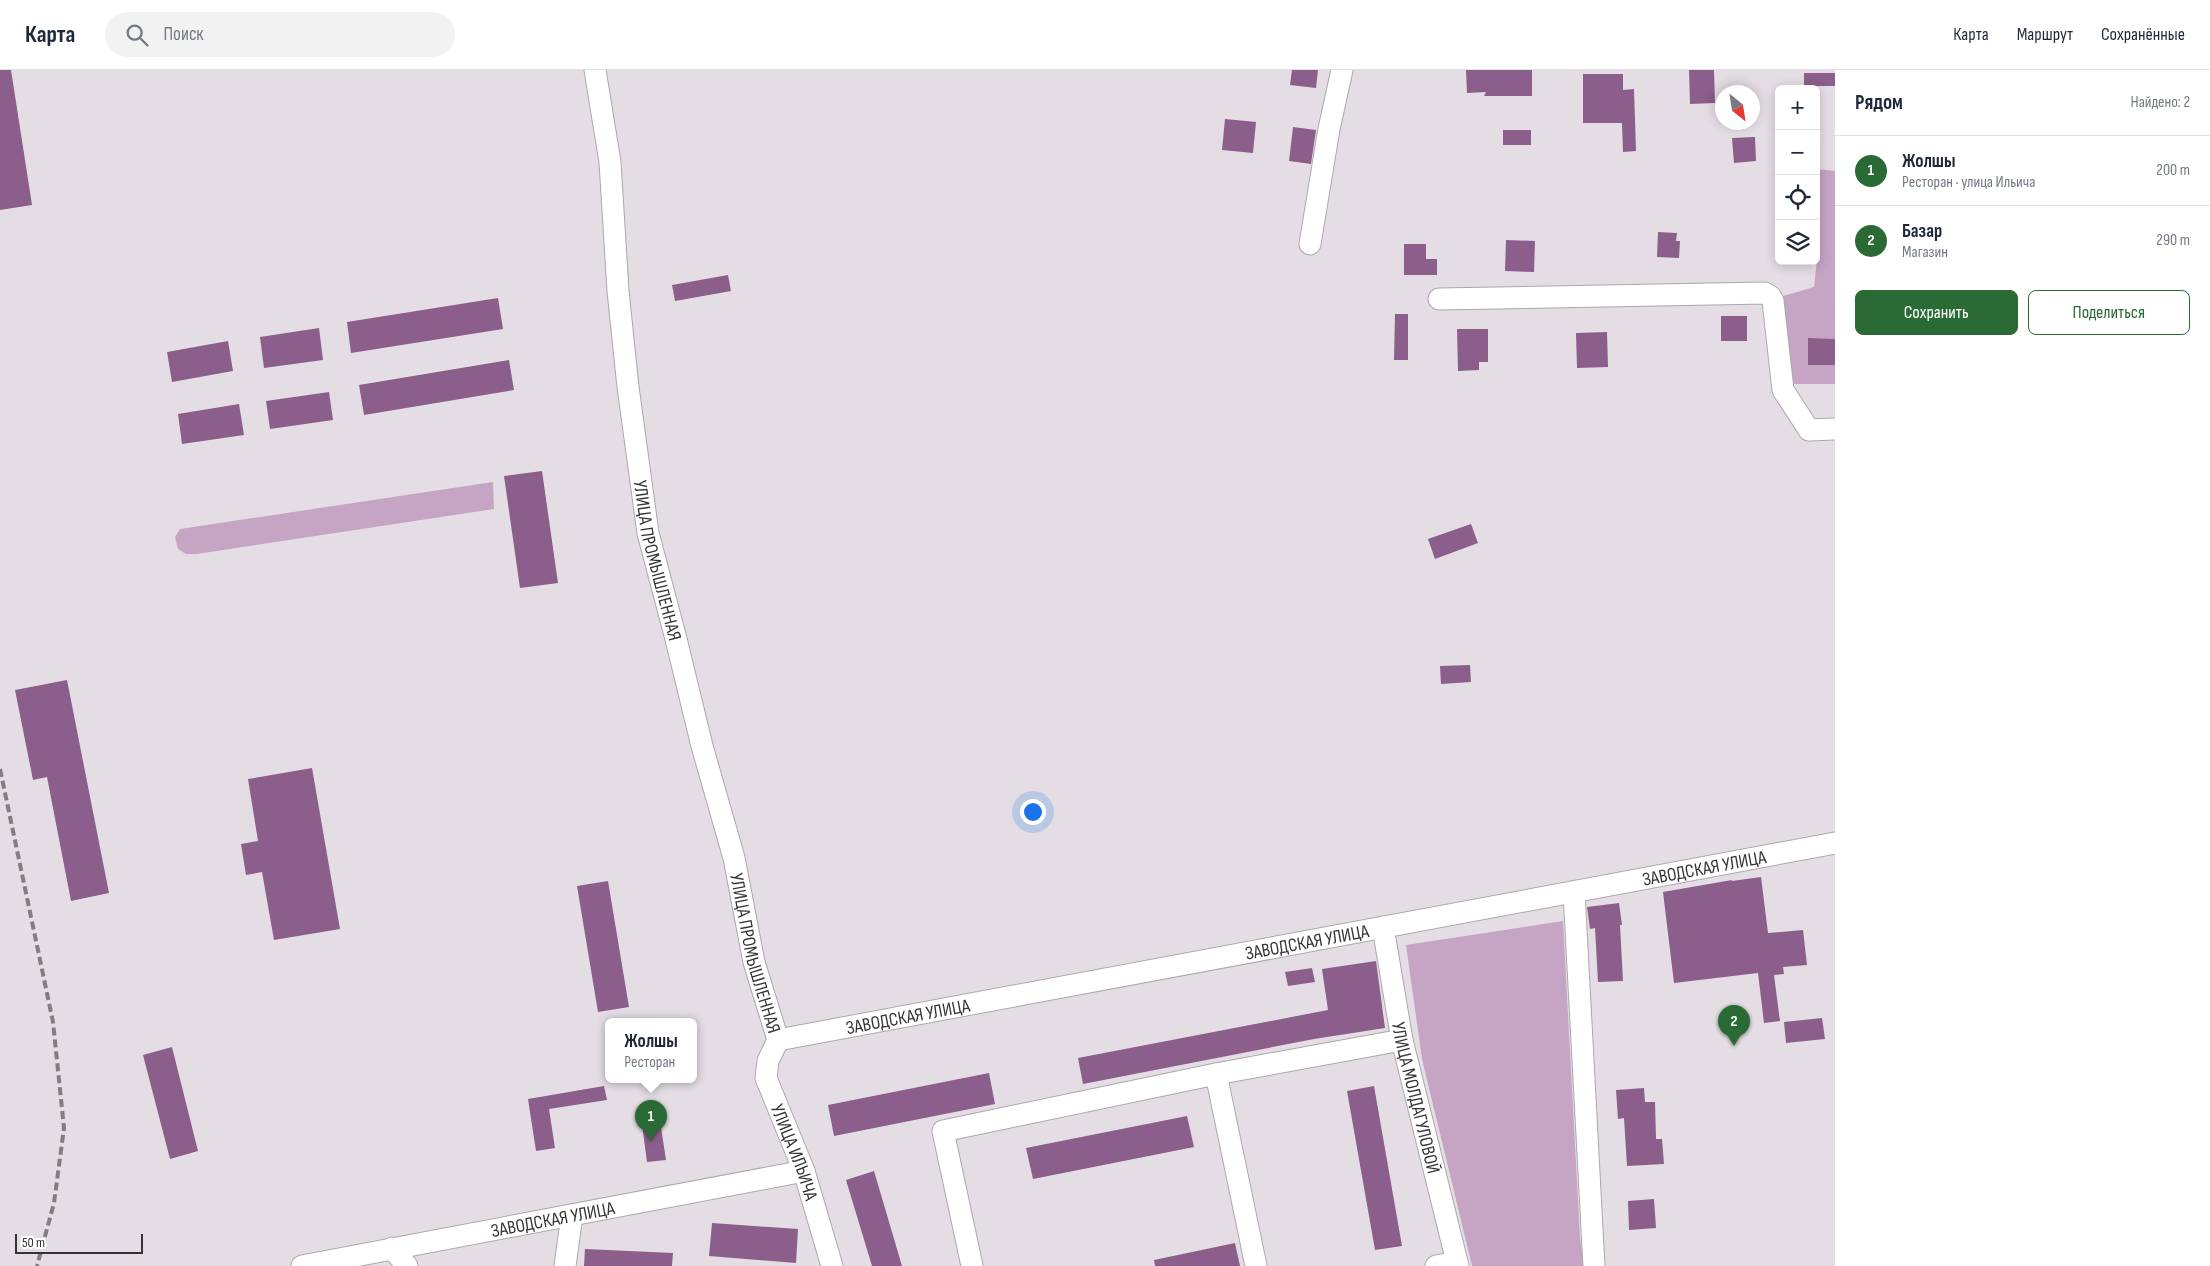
<!DOCTYPE html>
<html lang="ru">
<meta charset="utf-8">
<style>
:root{--surface:#fff;--page:#f2f2f3;--text:#1f2937;--muted:#747a83;--line:#e0e1e3;--accent:#2a6a34}
body{margin:0;font-family:"Sofia Sans Condensed",sans-serif;background:var(--page);color:var(--text)}
.controls{position:absolute;right:15px;top:15px;display:grid;overflow:hidden;border-radius:8px;box-shadow:0 2px 12px #0003}
.controls button{width:45px;height:45px;display:grid;place-items:center;padding:0;border:0;border-bottom:1px solid var(--line);background:var(--surface);color:var(--text);font:25px sans-serif}
.compass{position:absolute;left:1715px;top:15px;width:45px;height:45px;border-radius:50%;background:var(--surface);box-shadow:0 2px 12px #0003;rotate:150deg}
.scale{position:absolute;left:15px;bottom:12px;width:128px;box-sizing:border-box;padding-left:5px;border:2px solid #353335;border-top:0;font-size:14px;line-height:18px;white-space:nowrap;color:#353335;-webkit-text-stroke:4px #fff;paint-order:stroke}
.you{position:absolute;left:1032px;top:741px;width:18px;height:18px;margin:-12px;border:4px solid #fff;border-radius:50%;background:#1a73e8;box-shadow:0 0 0 8px #1a73e833}
.badge{display:grid;place-items:center;width:32px;height:32px;border-radius:50%;background:var(--accent);color:#fff;font-size:16px;font-weight:700}
.pin{position:absolute;translate:-50% -41px;filter:drop-shadow(0 1px 2px #0008)}
.pin::after{content:'';position:absolute;top:26px;width:18px;height:15px;background:inherit;clip-path:polygon(0 0,100% 0,50% 100%)}
.popup{position:absolute;left:605px;top:948px;width:92px;height:65px;box-sizing:border-box;display:grid;place-content:center;border-radius:8px;background:var(--surface);filter:drop-shadow(0 1px 4px #0005);font-size:16px;white-space:nowrap;color:var(--muted)}
.popup b{font-size:19px;color:var(--text)}
.popup::after{content:'';position:absolute;left:50%;top:100%;margin-left:-10px;border:10px solid transparent;border-top-color:var(--surface)}
.list{margin:0;padding:0;list-style:none}
h2{display:flex;justify-content:space-between;align-items:center;height:65px;margin:0;padding:0 20px;font-size:21px}
h2 small{font-size:16px;font-weight:400;color:var(--muted)}
.list li{display:grid;grid-template-columns:32px 1fr auto;gap:15px;align-items:center;box-sizing:border-box;height:70px;padding:0 20px;border-top:1px solid var(--line)}
.list b{display:block;font-size:19px;white-space:nowrap}
.list p{margin:0;font-size:16px;white-space:nowrap;color:var(--muted)}
.list em{font-size:16px;font-style:normal;color:var(--muted)}
.actions{display:flex;gap:10px;padding:15px 20px}
.actions a{flex:1;padding:11px 0;border:1px solid var(--accent);border-radius:8px;text-align:center;font-size:18px;color:var(--accent)}
.actions .main{background:var(--accent);color:#fff}
.icon{flex:none;width:28px;height:28px;fill:none;stroke:currentColor;stroke-width:2;stroke-linecap:round;stroke-linejoin:round}
.map{position:relative;flex:none;width:1835px;height:1196px;overflow:hidden}
header{display:flex;align-items:center;gap:30px;box-sizing:border-box;height:70px;padding:0 25px;background:var(--surface);border-bottom:1px solid var(--line)}
header strong{font-size:24px}
nav{display:flex;gap:28px;margin-inline-start:auto;font-size:18px}
.search{width:350px;height:45px;background:var(--page);display:flex;align-items:center;gap:12px;box-sizing:border-box;padding:0 18px;border-radius:28px;color:var(--muted);font-size:19px}
main{display:flex}
aside{flex:1;background:var(--surface)}
.map>svg:first-child{display:block}
.green{fill:#c5a4c4}
.building{fill:#8b5e8b}
.lines{fill:none;stroke-linecap:round;stroke-linejoin:round}
.minor-casing{stroke:#ada7ad;stroke-width:23}
.minor{stroke:#fff;stroke-width:21}
.rail{stroke:#817d81;stroke-width:4;stroke-dasharray:8 4;stroke-linecap:butt}
.labels{text-anchor:middle;stroke-width:5;stroke-linejoin:round;paint-order:stroke}
.street-label{font-size:19px;fill:#353335;stroke:#fff}
</style>
<header>
<strong>Карта</strong>
<div class="search"><svg class="icon" aria-label="search" viewBox="0 0 24 24"><circle cx="10" cy="10" r="6"/><path d="M15 15l6 6"/></svg>Поиск</div>
<nav><a>Карта</a><a>Маршрут</a><a>Сохранённые</a></nav>
</header>
<main>
<div class="map">
<svg width="1835" height="1196" viewBox="0 0 1835 1196">
<rect width="100%" height="100%" fill="#e4dee4"/>
<g class="green">
<polygon points="1816,99 1835,101 1835,314 1788,314 1780,227 1814,217 1820,162 1816,162"/>
<polygon points="493,412 494,439 197,484 186,484 178,479 175,467 180,459"/>
<polygon points="1563,851 1580,1168 1584,1196 1472,1196 1422,989 1406,875"/>
</g>
<g class="building">
<polygon points="0,0 11,0 32,135 0,140"/>
<polygon points="1292,0 1318,0 1316,18 1290,15"/>
<polygon points="1466,0 1532,0 1532,26 1484,26 1486,22 1467,23"/>
<polygon points="1689,0 1714,0 1715,33 1690,34"/>
<rect x="1804" y="3" width="31" height="13"/>
<polygon points="1583,4 1623,4 1623,20 1634,19 1636,81 1623,82 1622,53 1583,53"/>
<polygon points="1225,49 1256,52 1253,83 1222,80"/>
<polygon points="1293,57 1316,60 1311,94 1289,91"/>
<rect x="1503" y="60" width="28" height="15"/>
<polygon points="1755,67 1756,91 1734,93 1732,68"/>
<polygon points="1658,162 1677,163 1676,171 1680,171 1679,188 1657,187"/>
<polygon points="1506,170 1535,171 1534,202 1505,201"/>
<polygon points="1404,174 1426,174 1426,189 1437,189 1437,205 1404,205"/>
<polygon points="728,205 731,221 675,231 672,215"/>
<polygon points="498,228 503,259 351,283 347,252"/>
<polygon points="1395,244 1408,244 1408,290 1394,290"/>
<rect x="1721" y="246" width="26" height="25"/>
<polygon points="319,258 323,290 264,298 260,267"/>
<polygon points="1457,259 1488,259 1488,292 1479,292 1479,300 1458,301"/>
<polygon points="1607,262 1608,297 1577,298 1576,263"/>
<polygon points="1808,268 1835,269 1835,295 1808,295"/>
<polygon points="228,271 233,301 172,312 167,282"/>
<polygon points="509,290 514,320 364,345 359,315"/>
<polygon points="329,322 333,350 270,359 266,331"/>
<polygon points="239,334 244,365 182,374 178,344"/>
<polygon points="542,401 558,513 520,518 504,406"/>
<polygon points="1471,454 1478,473 1435,489 1428,469"/>
<polygon points="1470,595 1471,612 1441,614 1440,596"/>
<polygon points="67,610 109,823 71,831 47,707 33,710 15,620"/>
<polygon points="312,698 340,859 274,870 262,802 246,805 241,774 258,771 248,709"/>
<polygon points="1761,807 1768,863 1803,860 1807,895 1783,897 1784,904 1774,905 1780,951 1764,953 1758,903 1674,913 1663,822 1732,810 1732,811"/>
<polygon points="608,811 629,937 598,942 577,816"/>
<polygon points="1619,833 1622,855 1620,855 1623,911 1598,912 1595,858 1590,859 1587,837"/>
<polygon points="1376,891 1385,958 1314,969 1083,1014 1078,988 1328,940 1322,899"/>
<polygon points="1312,898 1315,912 1288,916 1285,902"/>
<polygon points="1822,948 1825,969 1786,973 1784,952"/>
<polygon points="172,977 198,1081 170,1089 143,985"/>
<polygon points="989,1003 995,1034 834,1066 828,1035"/>
<polygon points="604,1016 607,1030 549,1039 555,1078 536,1081 528,1029"/>
<polygon points="1374,1016 1402,1176 1375,1180 1347,1021"/>
<polygon points="1644,1018 1645,1032 1655,1032 1656,1069 1662,1069 1664,1094 1627,1096 1624,1048 1618,1049 1616,1020"/>
<polygon points="659,1044 666,1090 647,1092 641,1047"/>
<polygon points="1187,1046 1194,1077 1033,1109 1026,1078"/>
<polygon points="874,1101 902,1196 872,1196 846,1110"/>
<polygon points="1654,1129 1656,1158 1629,1160 1628,1131"/>
<polygon points="712,1153 798,1159 796,1193 709,1186"/>
<polygon points="1235,1173 1240,1196 1155,1196 1154,1190"/>
<polygon points="585,1179 673,1183 672,1196 584,1196"/>
</g>
<g class="lines">
<g class="minor-casing">
<g id="minor">
<path id="s1" d="M595,0L610,92L618,221L628,317L648,463L676,569L702,676L734,788L754,892L778,970"/>
<polyline points="1310,174 1329,59 1342,0"/>
<polyline points="1439,229 1765,223 1770,226 1773,231 1783,320 1809,360 1835,359"/>
<polyline points="1574,822 1594,1196"/>
<path id="s2" d="M1383,857L1402,970L1458,1196"/>
<path id="s3" d="M778,970L1835,773"/>
<path id="s4" d="M778,970L768,991L766,1008L804,1101L832,1196"/>
<polyline points="1216,1004 1256,1196"/>
<polyline points="392,1178 407,1196"/>
<path id="s5" d="M302,1196L804,1101"/>
<polyline points="565,1196 572,1145"/>
<polyline points="972,1196 943,1061 1216,1004 1402,970"/>
<polyline points="1436,1196 1457,1192"/>
</g>
</g>
<use href="#minor" class="minor"/>
<polyline class="rail" points="0,699 53,952 64,1058 54,1133 37,1196"/>
</g>
<g class="labels">
<g class="street-label">
<text dy="7" stroke="none"><textPath href="#s1" startOffset="495">УЛИЦА ПРОМЫШЛЕННАЯ</textPath></text>
<text dy="7" stroke="none"><textPath href="#s3" startOffset="942">ЗАВОДСКАЯ УЛИЦА</textPath></text>
<text dy="7" stroke="none"><textPath href="#s3" startOffset="538">ЗАВОДСКАЯ УЛИЦА</textPath></text>
<text dy="7" stroke="none"><textPath href="#s1" startOffset="900">УЛИЦА ПРОМЫШЛЕННАЯ</textPath></text>
<text dy="7" stroke="none"><textPath href="#s3" startOffset="132">ЗАВОДСКАЯ УЛИЦА</textPath></text>
<text dy="7" stroke="none"><textPath href="#s2" startOffset="174">УЛИЦА МОЛДАГУЛОВОЙ</textPath></text>
<text dy="7" stroke="none"><textPath href="#s4" startOffset="120">УЛИЦА ИЛЬИЧА</textPath></text>
<text dy="7" stroke="none"><textPath href="#s5" startOffset="255">ЗАВОДСКАЯ УЛИЦА</textPath></text>
</g>
</g>
</svg>
<div class="controls">
<button>+</button>
<button>−</button>
<button><svg class="icon" aria-label="locate" viewBox="0 0 24 24"><circle cx="12" cy="12" r="6"/><path d="M12 2v4M12 18v4M2 12h4M18 12h4"/></svg></button>
<button><svg class="icon" aria-label="layers" viewBox="0 0 24 24"><path d="M12 4l9 5-9 5-9-5zM3 14l9 5 9-5"/></svg></button>
</div>
<svg class="compass" viewBox="-18 -18 36 36"><path d="M0-13l5 13h-10z" fill="#e53935"/><path d="M0 13l5-13h-10z" fill="#747a83"/></svg>
<div class="scale">50 m</div>
<div class="you"></div>
<div class="pin badge" style="left:651px;top:1071px">1</div>
<div class="popup"><b>Жолшы</b>Ресторан</div>
<div class="pin badge" style="left:1734px;top:976px">2</div>
</div>
<aside>
<h2>Рядом<small>Найдено: 2</small></h2>
<ul class="list">
<li><span class="badge">1</span><div><b>Жолшы</b><p>Ресторан · улица Ильича</p></div><em>200 m</em></li>
<li><span class="badge">2</span><div><b>Базар</b><p>Магазин</p></div><em>290 m</em></li>
</ul>
<div class="actions"><a class="main">Сохранить</a><a>Поделиться</a></div>
</aside>
</main>
